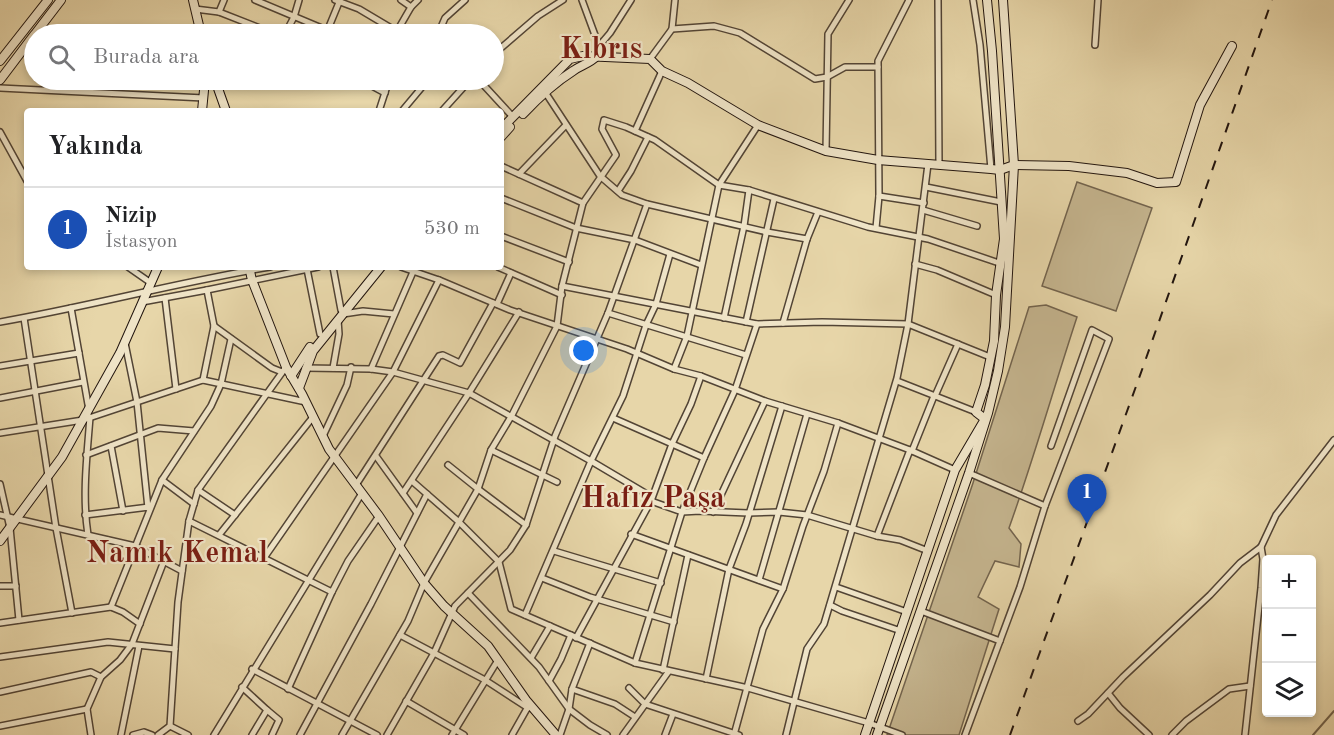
<!DOCTYPE html>
<html lang="tr">
<meta charset="utf-8">
<style>
:root{--surface:#fff;--page:#f6f6f6;--text:#202124;--muted:#757577;--line:#e0e0e0;--accent:#b45309}
body{margin:0;font-family:"Old Standard TT",serif;background:var(--page);color:var(--text)}
.controls{position:absolute;right:18px;bottom:18px;display:grid;overflow:hidden;border-radius:6px;box-shadow:0 3px 9px #0003}
.controls button{width:54px;height:54px;display:grid;place-items:center;padding:0;border:0;border-bottom:2px solid var(--line);background:var(--surface);color:var(--text);font:30px sans-serif}
.you{position:absolute;left:584px;top:351px;width:21px;height:21px;margin:-15px;border:4px solid #fff;border-radius:50%;background:#1a73e8;box-shadow:0 0 0 9px #1a73e833}
.badge{display:grid;place-items:center;width:39px;height:39px;border-radius:50%;background:var(--accent);color:#fff;font-size:20px;font-weight:700}
.pin{position:absolute;translate:-50% -50px;filter:drop-shadow(0 2px 3px #0008)}
.pin::after{content:'';position:absolute;top:32px;width:21px;height:18px;background:inherit;clip-path:polygon(0 0,100% 0,50% 100%)}
.list{margin:0;padding:0;list-style:none}
h2{display:flex;justify-content:space-between;align-items:center;height:78px;margin:0;padding:0 24px;font-size:26px}
h2 small{font-size:20px;font-weight:400;color:var(--muted)}
.list li{display:grid;grid-template-columns:39px 1fr auto;gap:18px;align-items:center;box-sizing:border-box;height:84px;padding:0 24px;border-top:2px solid var(--line)}
.list b{display:block;font-size:22px;white-space:nowrap}
.list p{margin:0;font-size:20px;white-space:nowrap;color:var(--muted)}
.list em{font-size:20px;font-style:normal;color:var(--muted)}
.icon{flex:none;width:33px;height:33px;fill:none;stroke:currentColor;stroke-width:2;stroke-linecap:round;stroke-linejoin:round}
.map{position:relative;flex:none;width:1334px;height:735px;overflow:hidden}
.search{position:absolute;background:var(--surface);box-shadow:0 3px 9px #0003;left:24px;top:24px;width:480px;height:66px;display:flex;align-items:center;gap:15px;box-sizing:border-box;padding:0 21px;border-radius:33px;color:var(--muted);font-size:22px}
.panel{position:absolute;background:var(--surface);box-shadow:0 3px 9px #0003;left:24px;top:108px;width:480px;height:162px;border-radius:6px}
.map>svg:first-child{display:block}
.green{fill:#c5b58f;stroke:#73644e;stroke-width:1.5}
.lines{fill:none;stroke-linecap:round;stroke-linejoin:round}
.stream{stroke:#70614b;stroke-width:2}
.street-casing{stroke:#524435;stroke-width:8}
.secondary-casing{stroke:#21140e;stroke-width:10}
.street{stroke:#efe4c7;stroke-width:5}
.secondary{stroke:#efe4c7;stroke-width:8}
.rail{stroke:#21140e;stroke-width:2;stroke-dasharray:10 10;stroke-linecap:butt}
.labels{text-anchor:middle;stroke-width:4.5;stroke-linejoin:round;paint-order:stroke}
.district-label{font-size:30px;font-weight:bold;fill:#7a1f14;stroke:#efe4c7}
</style>
<div class="map">
<svg width="1334" height="735" viewBox="0 0 1334 735">
<rect width="100%" height="100%" fill="#e7d6a9"/>
<filter id="stains"><feTurbulence type="fractalNoise" baseFrequency=".00333" numOctaves="4"/><feColorMatrix values="0 0 0 0 .2 0 0 0 0 .09 0 0 0 0 .02 0 0 0 .5 -.17"/></filter>
<radialGradient id="worn" r=".72"><stop offset=".6" stop-color="#630" stop-opacity="0"/><stop offset="1" stop-color="#630" stop-opacity=".3"/></radialGradient>
<g class="green">
<polygon points="1077,182 1152,208 1116,311 1042,286"/>
<path d="M1046,305L1077,317C1054,387 1034,458 1009,528L1021,544L1019,567L995,561L978,597L999,609L959,735H887L973,483L1029,307Z"/>
</g>
<g class="lines">
<polyline class="stream" points="1313,735 1334,711"/>
<g class="street-casing">
<g id="street">
<polyline points="255,0 336,34"/>
<polyline points="335,0 359,9 396,31"/>
<polyline points="401,0 411,7"/>
<polyline points="582,0 599,46"/>
<polyline points="938,0 939,165"/>
<polyline points="973,0 980,45 991,169"/>
<polyline points="195,9 219,12 275,34"/>
<polyline points="219,12 224,0"/>
<polyline points="672,29 675,0"/>
<polyline points="396,33 411,7 418,0"/>
<polyline points="285,34 294,17 299,0"/>
<polyline points="326,34 340,0"/>
<polyline points="438,34 445,18 465,0"/>
<polyline points="1095,45 1098,0"/>
<polyline points="494,54 538,16 563,0"/>
<polyline points="598,57 599,46 610,33 631,0"/>
<polyline points="650,59 672,29 714,26 740,33 815,79 827,77 845,67 878,67"/>
<polyline points="361,80 385,93"/>
<polyline points="479,80 513,117"/>
<polyline points="0,88 204,98"/>
<polyline points="545,92 600,176 622,195 647,204 767,232 807,239"/>
<polyline points="379,111 389,80"/>
<polyline points="402,111 428,80"/>
<polyline points="442,111 470,80"/>
<polyline points="635,131 662,71"/>
<polyline points="0,132 27,181"/>
<polyline points="826,151 828,34 849,0"/>
<polyline points="501,166 583,203"/>
<polyline points="519,174 566,125"/>
<polyline points="926,187 1001,202"/>
<polyline points="618,191 631,171 648,137"/>
<polyline points="879,196 924,203"/>
<polyline points="501,198 576,228 635,240 701,265"/>
<polyline points="923,210 977,226"/>
<polyline points="876,228 879,196 878,61 909,0"/>
<polyline points="501,236 569,262"/>
<polyline points="915,264 937,270 996,295"/>
<polyline points="128,267 151,283"/>
<polyline points="333,267 341,310"/>
<polyline points="401,267 439,280 510,310 627,349 674,369 701,376 765,401 838,423 910,450 955,470"/>
<polyline points="498,267 562,295"/>
<polyline points="307,269 320,334"/>
<polyline points="562,286 757,324 822,322 908,324 990,357"/>
<polyline points="165,298 176,389"/>
<polyline points="142,302 207,290 318,267"/>
<polyline points="497,304 511,273"/>
<polyline points="71,308 89,410"/>
<polyline points="608,313 746,355"/>
<polyline points="343,314 363,311 394,314"/>
<polyline points="24,318 56,528 72,613"/>
<polyline points="724,318 744,226 749,190"/>
<path d="M0,322C91,306 179,282 270,267"/>
<polyline points="746,322 774,199"/>
<polyline points="783,323 807,239 818,212"/>
<polyline points="214,326 272,368 282,372"/>
<polyline points="125,343 137,402 148,508"/>
<polyline points="0,366 79,353"/>
<polyline points="305,368 371,369 393,372 469,393 591,461 645,493 651,501 682,512 700,511 748,513 779,512 807,515 877,536 900,540 928,551"/>
<polyline points="333,368 339,334 338,320"/>
<polyline points="371,369 413,272"/>
<polyline points="674,369 687,336 719,185 758,125"/>
<polyline points="203,380 214,326 207,290"/>
<polyline points="897,381 976,412"/>
<polyline points="935,396 958,344"/>
<polyline points="0,398 83,382"/>
<polyline points="613,418 704,458"/>
<polyline points="0,433 83,420 203,380 306,402"/>
<polyline points="323,436 347,385 351,367"/>
<polyline points="111,446 123,511"/>
<polyline points="491,450 557,482"/>
<polyline points="912,451 934,396"/>
<polyline points="86,455 158,428 194,431"/>
<polyline points="376,456 417,513"/>
<polyline points="448,465 478,489 526,525"/>
<polyline points="969,473 1045,506"/>
<polyline points="162,480 194,504"/>
<polyline points="412,481 459,522 499,562 511,609 635,663 748,688 869,723 902,735"/>
<polyline points="0,484 10,528 19,620"/>
<polyline points="356,485 439,356 443,355 460,363 493,303"/>
<polyline points="198,490 235,515"/>
<polyline points="403,493 469,393 519,312"/>
<polyline points="713,512 765,401"/>
<polyline points="0,515 135,546 182,571"/>
<polyline points="85,515 149,507"/>
<polyline points="189,521 332,592"/>
<polyline points="631,534 783,589"/>
<path d="M88,535C82,496 87,456 90,417"/>
<polyline points="219,535 313,417"/>
<polyline points="877,536 910,450"/>
<polyline points="554,551 661,583"/>
<polyline points="264,558 393,372 439,280"/>
<polyline points="542,578 590,597 674,622"/>
<polyline points="759,580 807,414"/>
<polyline points="0,586 16,586"/>
<polyline points="836,587 907,612"/>
<polyline points="468,593 539,667 569,709 590,725 607,735"/>
<polyline points="830,605 842,611 901,631"/>
<polyline points="111,607 162,480 211,406 221,384 231,339"/>
<polyline points="921,611 1000,641"/>
<polyline points="525,615 591,461 623,396 646,325 656,304 670,254"/>
<polyline points="0,623 111,607 123,612 140,624"/>
<polyline points="400,635 485,680 528,708"/>
<polyline points="576,638 651,501 672,444 691,404 701,376"/>
<polyline points="0,657 108,642 175,649"/>
<polyline points="531,658 550,626"/>
<polyline points="635,663 682,512 704,458 735,390 757,324"/>
<polyline points="252,669 377,735"/>
<polyline points="663,670 688,555"/>
<polyline points="706,679 729,569 746,524 782,406"/>
<polyline points="549,681 561,659 571,635"/>
<polyline points="242,687 267,710 252,735"/>
<polyline points="629,688 645,704 739,735"/>
<polyline points="288,689 332,592 348,561 379,516"/>
<polyline points="572,689 615,704 635,717"/>
<polyline points="0,692 91,672 101,677"/>
<polyline points="1108,693 1120,708 1149,735"/>
<polyline points="406,701 464,735"/>
<polyline points="267,710 279,720 272,735"/>
<polyline points="1078,721 1088,714 1123,677 1210,595 1240,563 1261,547 1276,515 1334,440"/>
<polyline points="0,726 87,709"/>
<polyline points="170,726 188,735"/>
<polyline points="91,735 87,709 101,677 120,660 132,644 164,561"/>
<polyline points="121,735 139,646"/>
<polyline points="133,735 144,732 152,735"/>
<polyline points="158,735 170,726 178,602 189,521 198,490 286,367"/>
<polyline points="214,735 362,493"/>
<polyline points="300,735 371,604 427,494"/>
<polyline points="342,735 408,621 424,583 478,489 491,450 512,415 557,326 562,286 583,203 616,155 602,129 604,120 626,127 655,140 719,185 749,190 868,227 928,239 999,263"/>
<polyline points="387,735 434,653 455,606 510,550 526,525 555,436 608,313 647,204"/>
<polyline points="452,735 498,660"/>
<polyline points="512,735 529,705"/>
<polyline points="560,735 569,709 572,689 590,643"/>
<polyline points="623,735 669,671"/>
<polyline points="665,735 673,714"/>
<polyline points="734,735 763,629 783,589 803,526 824,471 838,423"/>
<polyline points="786,735 807,649 824,624 897,378 908,324 928,164"/>
<polyline points="965,735 1020,587 1045,506 1109,339 1092,330 1051,446"/>
<polyline points="1172,735 1186,721 1229,689 1250,686"/>
<polyline points="1245,735 1261,588 1263,559 1261,547"/>
</g>
</g>
<g class="secondary-casing">
<g id="secondary">
<polyline points="193,0 201,34"/>
<polyline points="35,34 61,0"/>
<polyline points="0,61 48,0"/>
<polyline points="0,80 34,35"/>
<polyline points="215,80 226,111"/>
<polyline points="202,111 205,80"/>
<path d="M523,114C538,98 554,83 573,71C581,65 589,64 597,56"/>
<polyline points="501,129 570,59 583,56 650,59 662,71 688,83 758,125 826,151 878,160 991,169 1000,170 1014,165 1069,166 1127,173 1157,183 1176,182 1200,105 1232,46"/>
<polyline points="501,137 510,127"/>
<polyline points="249,267 252,280 286,367 302,394 329,449 379,516 424,583 444,606 488,646 526,700 556,735"/>
<polyline points="291,376 310,347"/>
<polyline points="299,388 313,351 381,267"/>
<polyline points="0,541 62,457 120,353 158,267"/>
<polyline points="865,735 955,470 985,419 976,412 985,385 994,341 996,295 1004,239 992,51 987,0"/>
<polyline points="877,735 969,473 988,413 998,371 1005,327 1014,165 1003,0"/>
</g>
</g>
<use href="#street" class="street"/>
<use href="#secondary" class="secondary"/>
<polyline class="rail" points="1010,735 1143,367 1272,0"/>
</g>
<g class="labels">
<g class="district-label">
<text x="601" y="58">Kıbrıs</text>
<text x="653" y="507">Hafız Paşa</text>
<text x="177" y="562">Namık Kemal</text>
</g>
</g>
<rect width="100%" height="100%" filter="url(#stains)"/>
<rect width="100%" height="100%" fill="url(#worn)"/>
</svg>
<div class="controls">
<button>+</button>
<button>−</button>
<button><svg class="icon" aria-label="layers" viewBox="0 0 24 24"><path d="M12 4l9 5-9 5-9-5zM3 14l9 5 9-5"/></svg></button>
</div>
<div class="you"></div>
<div class="pin badge" style="left:1087px;top:524px;background:#1a4fb4">1</div>
<div class="search"><svg class="icon" aria-label="search" viewBox="0 0 24 24"><circle cx="10" cy="10" r="6"/><path d="M15 15l6 6"/></svg>Burada ara</div>
<section class="panel">
<h2>Yakında<small></small></h2>
<ul class="list">
<li><span class="badge" style="background:#1a4fb4">1</span><div><b>Nizip</b><p>İstasyon</p></div><em>530 m</em></li>
</ul>
</section>
</div>
